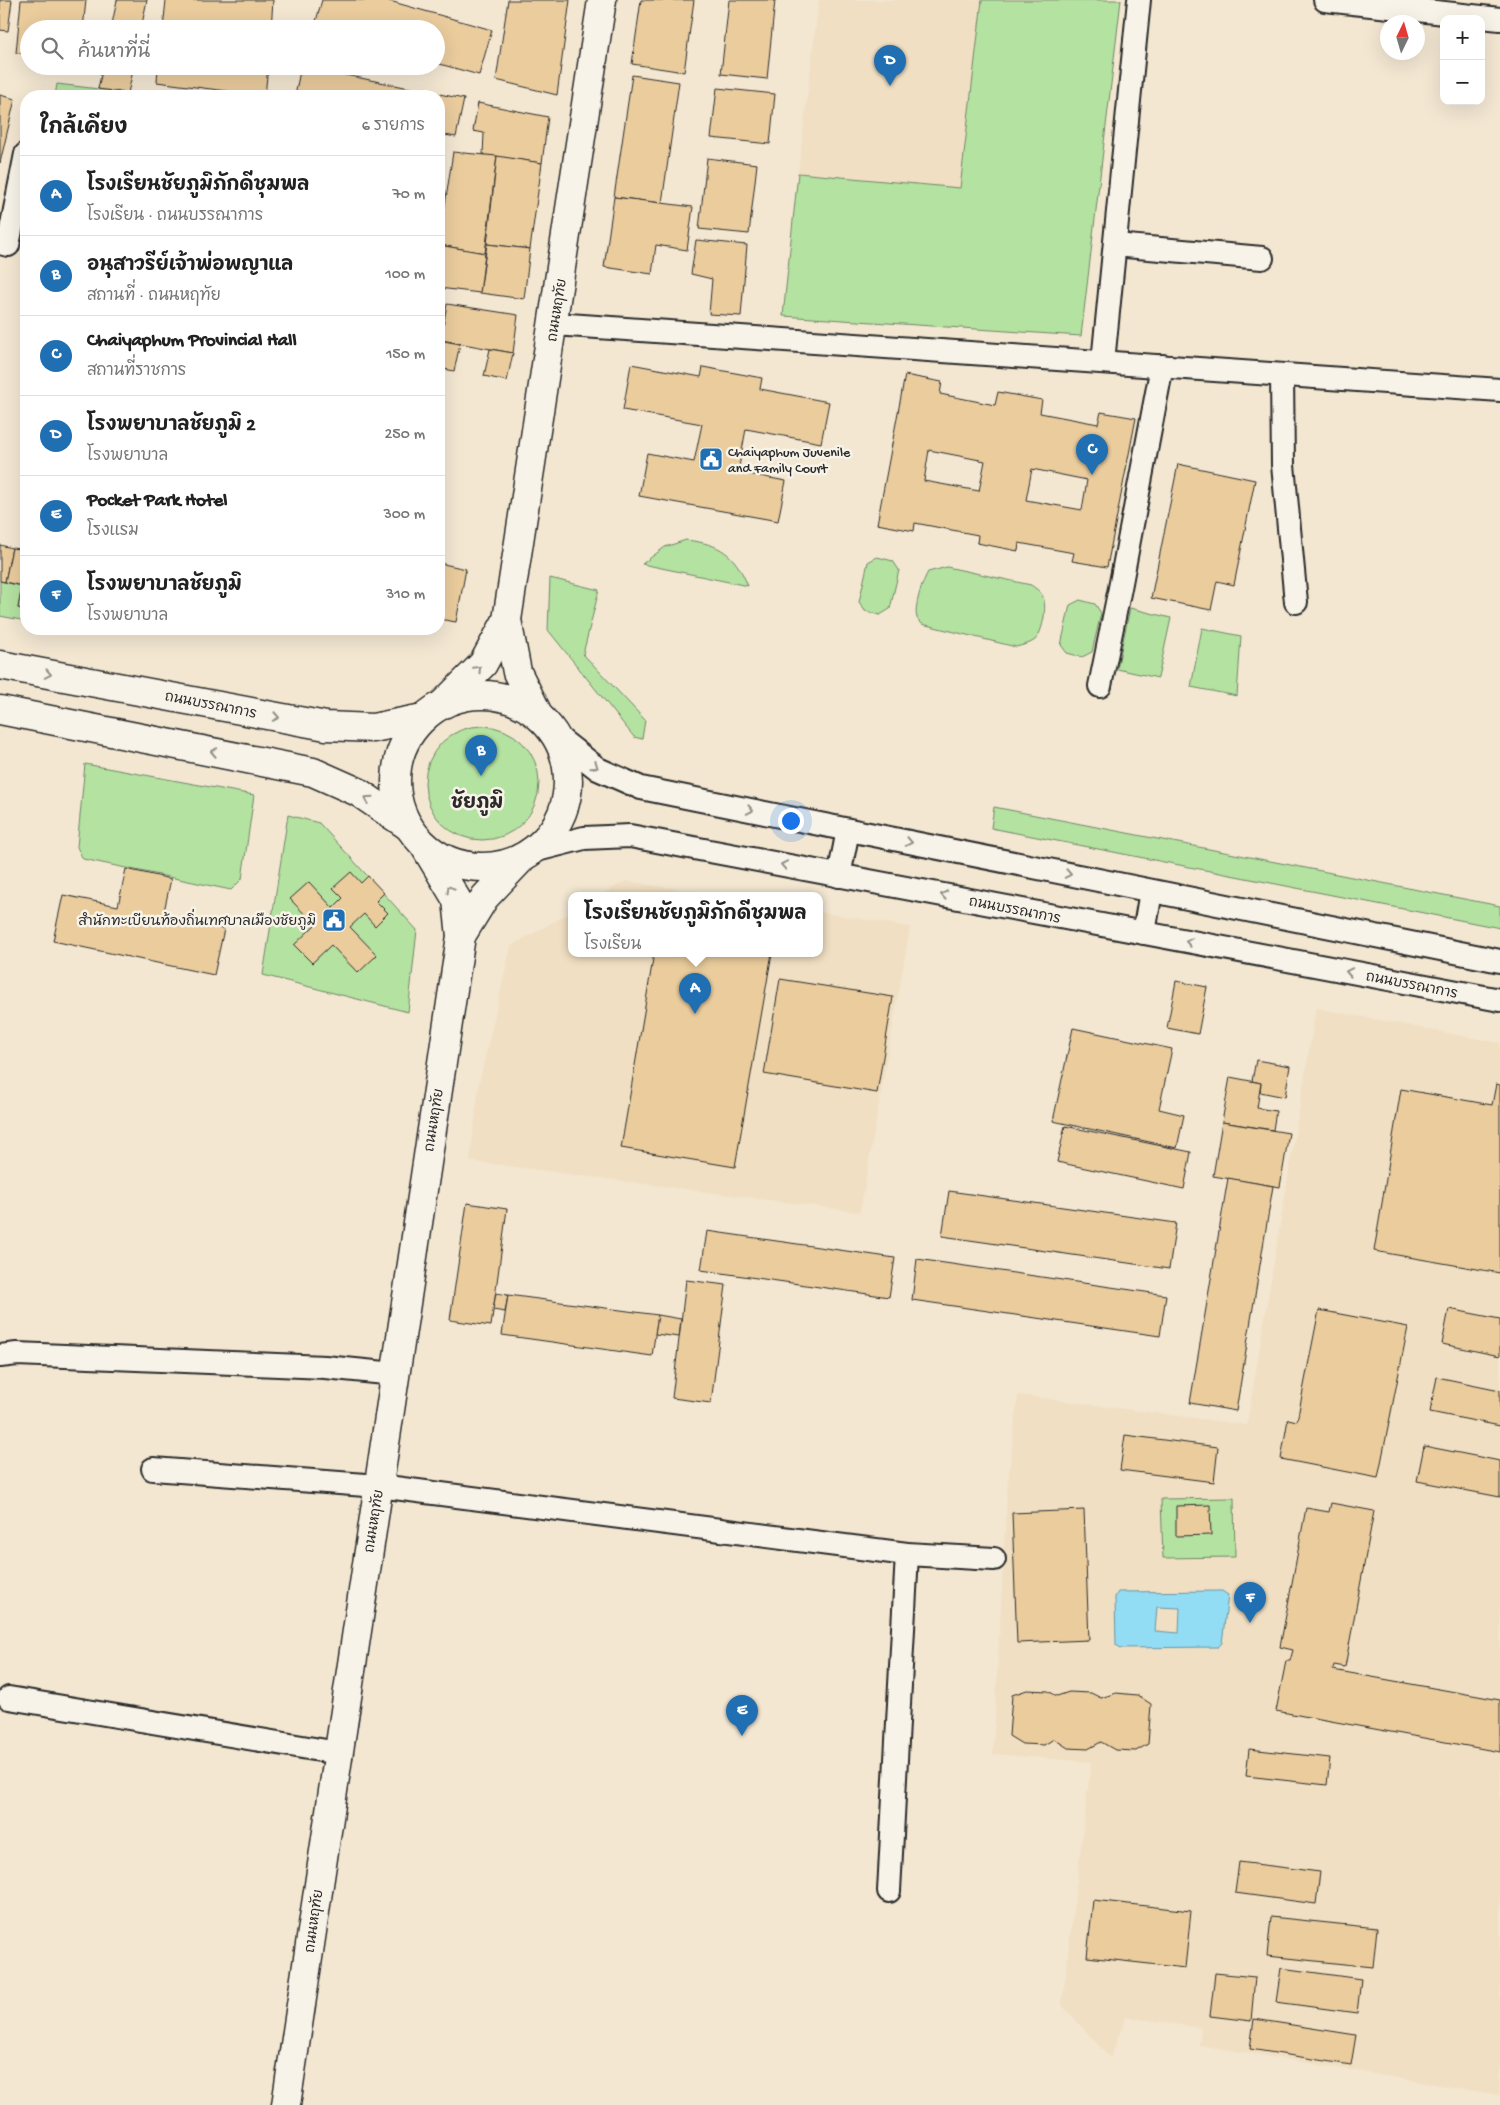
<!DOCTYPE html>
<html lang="th">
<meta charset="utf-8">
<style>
:root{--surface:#fff;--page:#f6f6f6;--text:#222;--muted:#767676;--line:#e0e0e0;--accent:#1f6fb2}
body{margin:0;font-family:"Gochi Hand","Playpen Sans Thai",sans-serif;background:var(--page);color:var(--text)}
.controls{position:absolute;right:15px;top:15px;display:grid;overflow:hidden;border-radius:10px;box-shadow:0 5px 20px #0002}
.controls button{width:45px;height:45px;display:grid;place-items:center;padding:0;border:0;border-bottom:1px solid var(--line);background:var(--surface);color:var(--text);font:25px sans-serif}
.compass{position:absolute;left:1380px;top:15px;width:45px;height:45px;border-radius:50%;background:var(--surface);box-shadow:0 5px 20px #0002;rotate:5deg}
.you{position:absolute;left:790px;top:820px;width:18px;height:18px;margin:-12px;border:4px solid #fff;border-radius:50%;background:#1a73e8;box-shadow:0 0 0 8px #1a73e833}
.badge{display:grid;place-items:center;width:32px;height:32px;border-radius:50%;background:var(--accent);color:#fff;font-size:16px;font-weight:700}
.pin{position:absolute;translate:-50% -41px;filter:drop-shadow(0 1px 2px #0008)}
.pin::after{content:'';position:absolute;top:26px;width:18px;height:15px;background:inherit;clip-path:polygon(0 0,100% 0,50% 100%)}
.popup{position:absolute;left:568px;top:892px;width:255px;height:65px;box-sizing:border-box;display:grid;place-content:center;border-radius:10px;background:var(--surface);filter:drop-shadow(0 1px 4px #0005);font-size:16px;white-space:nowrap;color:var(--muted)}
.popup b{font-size:19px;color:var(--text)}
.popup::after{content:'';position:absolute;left:50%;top:100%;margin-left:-10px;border:10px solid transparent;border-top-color:var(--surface)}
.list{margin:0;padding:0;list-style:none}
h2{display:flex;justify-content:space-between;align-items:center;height:65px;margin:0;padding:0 20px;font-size:21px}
h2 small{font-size:16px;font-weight:400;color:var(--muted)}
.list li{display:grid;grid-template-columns:32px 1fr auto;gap:15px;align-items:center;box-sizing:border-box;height:80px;padding:0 20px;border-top:1px solid var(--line)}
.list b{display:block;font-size:19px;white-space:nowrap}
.list p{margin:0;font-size:16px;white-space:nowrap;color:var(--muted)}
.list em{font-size:16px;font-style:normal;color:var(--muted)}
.icon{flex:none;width:28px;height:28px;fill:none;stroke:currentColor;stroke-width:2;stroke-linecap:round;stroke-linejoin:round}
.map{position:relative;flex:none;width:1500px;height:2105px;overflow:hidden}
.search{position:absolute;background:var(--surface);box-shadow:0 5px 20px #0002;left:20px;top:20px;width:425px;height:55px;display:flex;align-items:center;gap:12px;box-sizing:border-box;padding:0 18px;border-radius:28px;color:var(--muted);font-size:19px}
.panel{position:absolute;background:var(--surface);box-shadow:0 5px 20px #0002;left:20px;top:90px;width:425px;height:545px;border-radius:20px}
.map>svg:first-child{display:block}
.built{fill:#f0dfc2}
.green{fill:#b4e2a1;stroke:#708666}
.water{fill:#93ddf4;stroke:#6996a4;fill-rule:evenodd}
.building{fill:#eacc9d;stroke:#2b2b2b;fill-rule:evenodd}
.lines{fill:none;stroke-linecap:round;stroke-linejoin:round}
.minor-casing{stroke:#2b2b2b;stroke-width:26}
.major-casing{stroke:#2b2b2b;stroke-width:31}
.minor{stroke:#f7f3e8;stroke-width:22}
.major{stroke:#f7f3e8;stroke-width:28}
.oneway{stroke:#918f8a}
.labels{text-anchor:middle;stroke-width:5;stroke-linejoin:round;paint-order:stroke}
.street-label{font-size:14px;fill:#2b2b2b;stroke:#f7f3e8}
.poi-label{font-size:14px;fill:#2b2b2b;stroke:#f7f3e8;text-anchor:start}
.district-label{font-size:19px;font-weight:bold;fill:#2b2b2b;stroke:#f7f3e8}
</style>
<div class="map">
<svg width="1500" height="2105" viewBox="0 0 1500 2105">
<rect width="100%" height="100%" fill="#f3e7d2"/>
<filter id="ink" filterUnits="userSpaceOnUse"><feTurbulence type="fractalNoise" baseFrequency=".02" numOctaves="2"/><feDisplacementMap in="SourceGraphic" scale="10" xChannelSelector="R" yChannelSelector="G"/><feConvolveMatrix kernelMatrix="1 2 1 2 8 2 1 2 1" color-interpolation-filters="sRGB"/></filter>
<g filter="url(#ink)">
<g class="built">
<polygon points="819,0 982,0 960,188 798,173"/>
<polygon points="626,881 714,895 601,895"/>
<polygon points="571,912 571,953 819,953 819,912 910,927 860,1212 470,1161 479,1083 511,946"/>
<polygon points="1316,1008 1500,1043 1500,2095 1199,2045 1201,2028 1126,2017 1110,2058 1062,2005 1091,1762 993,1754 1007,1491 1018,1395 1247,1425"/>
</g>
<g class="green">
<polygon points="982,0 1121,0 1081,336 783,316 798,173 960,188"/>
<polygon points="57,84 158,96 55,96"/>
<path d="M686,540C721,544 735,554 748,586L642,564L665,547Z"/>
<polygon points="877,557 893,561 899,570 890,609 880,615 865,611 859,602 868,562"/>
<path d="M947,567L1031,585C1035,588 1040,591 1042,595C1048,605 1043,632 1035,640C1030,644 1023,645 1016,647L922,624C921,623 917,619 917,618C913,608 923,580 928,572Z"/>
<polygon points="550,578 599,590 583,654 645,720 642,739 634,737 548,630"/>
<polygon points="0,581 22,586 18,608 26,610 26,621 0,616"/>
<polygon points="1080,600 1095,604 1101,613 1092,652 1082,657 1067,653 1061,645 1070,605"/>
<polygon points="1130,608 1171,618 1158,678 1117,669"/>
<polygon points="1202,628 1241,636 1237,696 1191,687"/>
<circle cx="482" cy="783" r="57"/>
<polygon points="85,764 254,795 242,879 231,890 83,859 77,847"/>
<polygon points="994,807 1500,906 1500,928 991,828"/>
<polygon points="288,815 319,823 417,930 408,1012 263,975"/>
<polygon points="1234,1498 1235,1557 1163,1558 1161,1499"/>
</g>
<path class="water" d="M1222,1591L1228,1595L1222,1643L1218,1647L1121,1648L1116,1645L1115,1597L1118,1592ZM1157,1607L1180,1608L1179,1633L1155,1631Z"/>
<g class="building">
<polygon points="0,0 12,0 8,31 0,30"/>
<polygon points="21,0 86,0 83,29 29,29 29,54 16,53"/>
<polygon points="117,0 147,0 141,29 111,29"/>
<polygon points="166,0 273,0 271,29 163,29"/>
<polygon points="322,0 386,0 492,30 479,75 436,63 436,29 314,28"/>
<polygon points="508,0 570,0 557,95 496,80"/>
<polygon points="641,0 694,0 684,72 632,64"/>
<polygon points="729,0 775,0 767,79 721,74"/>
<polygon points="103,66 134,66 128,93 98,89"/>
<polygon points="158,66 268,66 265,96 157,82"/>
<polygon points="301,66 464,99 456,137 439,134 439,96 295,96"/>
<polygon points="632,75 679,82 662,203 614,197"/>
<polygon points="717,88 775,94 770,144 711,138"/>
<polygon points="0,95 15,99 0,163"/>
<polygon points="478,103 548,117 542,163 483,155 484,133 473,131"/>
<polygon points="453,152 497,156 485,253 439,245"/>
<polygon points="497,156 542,163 530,249 487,244"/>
<polygon points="707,158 757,164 749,234 699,229"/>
<polygon points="614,197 693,207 687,250 656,245 652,274 604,267"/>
<polygon points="696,240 747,245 741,316 709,314 712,279 691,274"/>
<polygon points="487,244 530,249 524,299 480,293"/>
<polygon points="439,245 485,253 480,293 439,288"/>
<polygon points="447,304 518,315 513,353 441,340"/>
<polygon points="439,340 460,344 454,371 439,368"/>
<polygon points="490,349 513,353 507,381 484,376"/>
<polygon points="631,364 701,377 703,367 762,378 760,389 829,402 821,443 746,429 738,472 786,481 778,521 639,496 647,453 694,462 702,424 623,410"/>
<path d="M905,375L942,382L940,394L995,405L998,392L1042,400L1040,413L1098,424L1101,412L1136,418L1107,567L1072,561L1074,553L1019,543L1018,551L977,543L978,535L915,523L914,531L877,524ZM929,450L985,461L979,491L924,481ZM1032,469L1087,480L1082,510L1026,500Z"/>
<polygon points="1178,464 1255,480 1234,585 1217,581 1211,610 1151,598"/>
<polygon points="0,545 12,548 5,582 0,581"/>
<polygon points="12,548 26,550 26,610 18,608 22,586 5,582"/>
<polygon points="439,563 466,569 456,622 439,619"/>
<polygon points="126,869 171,879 163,916 224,929 214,975 53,941 63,895 118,906"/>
<polygon points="351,872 361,883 368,876 384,893 376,901 388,913 375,926 364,914 350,927 377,955 358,973 331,945 312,963 294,945 315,925 290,899 309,882 333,908 343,898 333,888"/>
<polygon points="654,953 772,953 735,1167 621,1148"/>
<polygon points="780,979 893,997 877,1093 764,1074"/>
<polygon points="1176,981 1207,987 1198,1034 1167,1028"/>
<polygon points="1073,1028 1172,1049 1159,1109 1184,1115 1177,1148 1053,1121"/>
<polygon points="1256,1060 1290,1066 1285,1097 1260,1092 1261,1083 1252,1081"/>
<polygon points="1230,1077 1261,1083 1257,1108 1276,1111 1273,1130 1222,1122"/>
<polygon points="1496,1084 1500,1085 1500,1273 1374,1251 1401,1089 1492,1105"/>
<polygon points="1222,1122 1289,1133 1280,1187 1213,1176"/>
<polygon points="1065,1126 1191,1152 1184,1189 1057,1162"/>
<polygon points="1228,1178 1273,1186 1236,1411 1190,1403"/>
<polygon points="949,1191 1176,1223 1169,1269 942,1236"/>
<polygon points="467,1203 507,1209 491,1326 450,1320"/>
<polygon points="707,1231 895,1258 889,1297 701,1270"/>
<polygon points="917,1259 1166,1295 1160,1336 912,1300"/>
<polygon points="686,1280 726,1285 711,1403 672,1398"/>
<polygon points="496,1293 508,1295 505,1312 493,1310"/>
<polygon points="508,1295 658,1315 652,1356 502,1335"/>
<polygon points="1449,1309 1500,1319 1500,1356 1442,1344"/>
<polygon points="1319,1310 1408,1327 1378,1478 1281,1459 1288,1419 1297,1421"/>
<polygon points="658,1315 681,1319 679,1337 655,1334"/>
<polygon points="1437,1377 1500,1390 1500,1426 1430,1412"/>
<polygon points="1125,1435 1218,1447 1214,1482 1120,1470"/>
<polygon points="1424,1446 1500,1461 1500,1497 1417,1481"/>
<polygon points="1331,1503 1374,1511 1345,1667 1334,1665 1333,1670 1500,1700 1500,1752 1276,1711 1286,1661 1290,1661 1293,1650 1280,1647 1306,1508 1329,1512"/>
<polygon points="1210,1505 1211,1535 1176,1536 1176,1506"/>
<polygon points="1084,1510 1089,1640 1017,1643 1012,1513"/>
<polygon points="1027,1690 1048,1691 1057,1696 1069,1692 1091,1693 1101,1698 1116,1693 1137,1695 1151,1704 1148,1744 1136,1751 1115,1750 1101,1742 1088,1749 1068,1748 1054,1739 1044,1745 1022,1744 1009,1736 1012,1695"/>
<polygon points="1249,1749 1330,1758 1327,1785 1246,1776"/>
<polygon points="1239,1862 1320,1872 1316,1904 1235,1893"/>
<polygon points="1093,1900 1191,1911 1185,1968 1087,1957"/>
<polygon points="1271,1917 1377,1928 1373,1967 1267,1956"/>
<polygon points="1281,1968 1361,1979 1357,2013 1276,2002"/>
<polygon points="1215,1973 1255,1977 1251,2021 1210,2016"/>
<polygon points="1254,2019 1356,2035 1351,2065 1250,2049"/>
</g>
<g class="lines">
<g class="minor-casing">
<g id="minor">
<polyline points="1325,0 1500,19"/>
<polyline points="0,243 8,245 26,154"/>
<polyline points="1115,245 1262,258"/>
<polyline points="554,324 1500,390"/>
<polyline points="1103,362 1139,0"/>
<polyline points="1282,375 1283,465 1296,602"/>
<polyline points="1100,686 1120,588 1162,366"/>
<polyline points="556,736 598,769 641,788 1500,961"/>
<polyline points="529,852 584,838 630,836 1500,1000"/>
<polyline points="839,876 848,830"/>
<polyline points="1144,933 1151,891"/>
<polyline points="0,1356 17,1354 325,1367 395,1374"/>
<polyline points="153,1469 379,1486 907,1554 994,1559"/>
<polyline points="9,1698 338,1753"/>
<polyline points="889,1891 907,1554"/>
</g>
</g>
<g class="major-casing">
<g id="major">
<polyline points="0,665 326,726 373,728 423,718"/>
<circle cx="482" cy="781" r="86"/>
<polyline points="443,704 483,664 507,620"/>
<polyline points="0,710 313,772 358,792 408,826"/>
<polyline points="539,716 517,672 507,620 602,0"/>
<polyline points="461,936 485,897 521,859"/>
<polyline points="286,2105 461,936 457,900 424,845"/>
</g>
</g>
<use href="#minor" class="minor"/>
<use href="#major" class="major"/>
</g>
<defs><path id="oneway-chevron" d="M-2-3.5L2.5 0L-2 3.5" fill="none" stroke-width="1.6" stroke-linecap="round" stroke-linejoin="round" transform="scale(1.25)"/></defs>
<g class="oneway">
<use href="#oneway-chevron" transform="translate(478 669) rotate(-46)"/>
<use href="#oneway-chevron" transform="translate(48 674) rotate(11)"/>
<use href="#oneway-chevron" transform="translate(276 717) rotate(11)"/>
<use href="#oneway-chevron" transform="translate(214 752) rotate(-169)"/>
<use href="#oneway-chevron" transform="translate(595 766) rotate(35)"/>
<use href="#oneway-chevron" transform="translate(368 799) rotate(-146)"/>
<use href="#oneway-chevron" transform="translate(750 810) rotate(11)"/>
<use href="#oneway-chevron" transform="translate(909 842) rotate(11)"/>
<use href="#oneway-chevron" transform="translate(784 865) rotate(-169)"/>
<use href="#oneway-chevron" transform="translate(1068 874) rotate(11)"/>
<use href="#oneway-chevron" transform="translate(450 889) rotate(-121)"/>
<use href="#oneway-chevron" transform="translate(944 895) rotate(-169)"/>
<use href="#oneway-chevron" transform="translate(1189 942) rotate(-169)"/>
<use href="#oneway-chevron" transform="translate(1349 972) rotate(-169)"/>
</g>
</g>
<defs>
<g id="civic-square" transform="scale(1.25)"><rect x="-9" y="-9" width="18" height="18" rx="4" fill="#1f6fb2" stroke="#f7f3e8"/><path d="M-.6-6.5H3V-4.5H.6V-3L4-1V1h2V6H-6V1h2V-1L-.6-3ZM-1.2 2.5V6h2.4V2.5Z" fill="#fff"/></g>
</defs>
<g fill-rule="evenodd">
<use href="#civic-square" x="711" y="459"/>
<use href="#civic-square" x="334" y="920"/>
</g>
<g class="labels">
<g class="street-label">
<text transform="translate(556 310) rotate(-81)" y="5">ถนนหฤทัย</text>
<text transform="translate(211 704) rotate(11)" y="5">ถนนบรรณาการ</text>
<text transform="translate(1015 909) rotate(11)" y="5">ถนนบรรณาการ</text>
<text transform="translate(1412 984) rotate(11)" y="5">ถนนบรรณาการ</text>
<text transform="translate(433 1120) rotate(-81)" y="5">ถนนหฤทัย</text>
<text transform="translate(373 1521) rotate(-81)" y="5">ถนนหฤทัย</text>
<text transform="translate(313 1921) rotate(-82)" y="5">ถนนหฤทัย</text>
</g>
<g class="poi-label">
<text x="728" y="456">Chaiyaphum Juvenile<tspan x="728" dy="16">and Family Court</tspan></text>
<text x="316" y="925" text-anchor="end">สำนักทะเบียนท้องถิ่นเทศบาลเมืองชัยภูมิ</text>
</g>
<g class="district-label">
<text x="477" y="808">ชัยภูมิ</text>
</g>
</g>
</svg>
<div class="controls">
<button>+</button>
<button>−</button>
</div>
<svg class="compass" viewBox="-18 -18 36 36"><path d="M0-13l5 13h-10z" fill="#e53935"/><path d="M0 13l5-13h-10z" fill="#767676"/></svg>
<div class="you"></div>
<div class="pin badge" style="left:695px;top:1014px">A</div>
<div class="popup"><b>โรงเรียนชัยภูมิภักดีชุมพล</b>โรงเรียน</div>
<div class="pin badge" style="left:481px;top:776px">B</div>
<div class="pin badge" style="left:1092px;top:475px">C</div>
<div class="pin badge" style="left:890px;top:86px">D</div>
<div class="pin badge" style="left:742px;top:1736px">E</div>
<div class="pin badge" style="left:1250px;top:1623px">F</div>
<div class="search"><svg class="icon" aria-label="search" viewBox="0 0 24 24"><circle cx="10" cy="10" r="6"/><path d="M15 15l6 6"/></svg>ค้นหาที่นี่</div>
<section class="panel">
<h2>ใกล้เคียง<small>6 รายการ</small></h2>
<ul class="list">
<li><span class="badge">A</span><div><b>โรงเรียนชัยภูมิภักดีชุมพล</b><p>โรงเรียน · ถนนบรรณาการ</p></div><em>70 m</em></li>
<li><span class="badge">B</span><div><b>อนุสาวรีย์เจ้าพ่อพญาแล</b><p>สถานที่ · ถนนหฤทัย</p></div><em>100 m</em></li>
<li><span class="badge">C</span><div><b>Chaiyaphum Provincial Hall</b><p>สถานที่ราชการ</p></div><em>150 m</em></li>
<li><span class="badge">D</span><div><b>โรงพยาบาลชัยภูมิ 2</b><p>โรงพยาบาล</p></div><em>250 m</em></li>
<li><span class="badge">E</span><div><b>Pocket Park Hotel</b><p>โรงแรม</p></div><em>300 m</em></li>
<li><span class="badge">F</span><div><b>โรงพยาบาลชัยภูมิ</b><p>โรงพยาบาล</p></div><em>310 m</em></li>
</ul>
</section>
</div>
